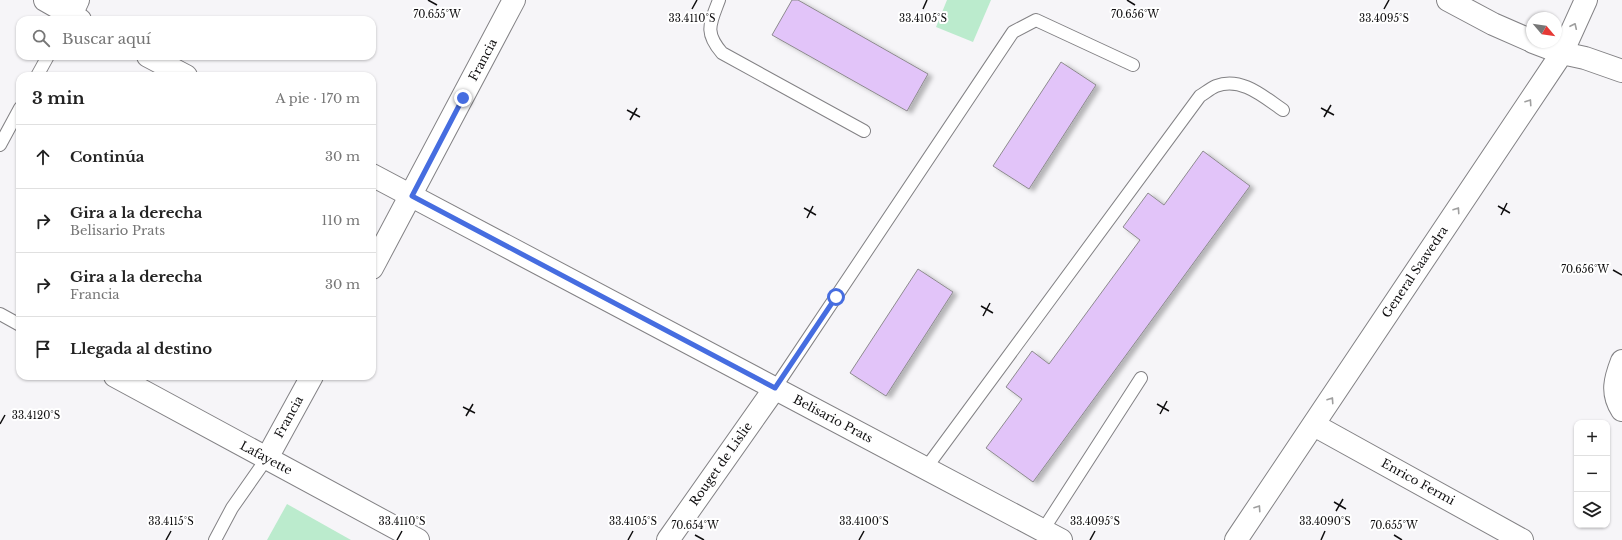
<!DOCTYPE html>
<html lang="es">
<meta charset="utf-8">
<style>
:root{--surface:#fff;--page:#f6f6f6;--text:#222;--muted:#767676;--line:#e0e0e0}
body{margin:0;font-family:"Libre Baskerville",serif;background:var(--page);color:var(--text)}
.controls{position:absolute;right:12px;bottom:12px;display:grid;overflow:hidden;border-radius:8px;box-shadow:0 1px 3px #0004}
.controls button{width:36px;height:36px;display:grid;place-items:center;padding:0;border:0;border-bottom:1px solid var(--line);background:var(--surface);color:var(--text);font:20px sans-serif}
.compass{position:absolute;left:1526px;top:12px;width:36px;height:36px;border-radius:50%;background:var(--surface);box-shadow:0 1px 3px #0004;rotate:119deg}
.stop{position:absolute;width:12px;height:12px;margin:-9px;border:3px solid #466de0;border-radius:50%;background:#fff}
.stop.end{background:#466de0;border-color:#fff;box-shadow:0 1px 4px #0008}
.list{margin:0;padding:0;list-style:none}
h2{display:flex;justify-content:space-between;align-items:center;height:52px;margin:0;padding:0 16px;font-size:17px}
h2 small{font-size:13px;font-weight:400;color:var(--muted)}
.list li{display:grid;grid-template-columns:26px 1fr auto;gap:12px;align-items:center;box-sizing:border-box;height:64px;padding:0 16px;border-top:1px solid var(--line)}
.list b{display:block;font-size:15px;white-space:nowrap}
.list p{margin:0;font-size:13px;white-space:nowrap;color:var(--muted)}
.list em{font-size:13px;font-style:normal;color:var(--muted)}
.icon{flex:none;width:22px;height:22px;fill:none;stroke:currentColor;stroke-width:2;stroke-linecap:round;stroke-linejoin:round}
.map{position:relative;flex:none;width:1622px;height:540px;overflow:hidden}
.search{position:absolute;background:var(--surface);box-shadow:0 1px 3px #0004;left:16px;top:16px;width:360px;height:44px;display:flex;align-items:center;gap:10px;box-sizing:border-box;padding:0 14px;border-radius:12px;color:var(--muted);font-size:15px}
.panel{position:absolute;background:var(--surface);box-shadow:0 1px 3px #0004;left:16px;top:72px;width:360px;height:308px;border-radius:12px}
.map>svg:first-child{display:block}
.green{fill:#bbebcd}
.building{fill:#e2c4f9;stroke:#8d8b8e;filter:url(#shadow)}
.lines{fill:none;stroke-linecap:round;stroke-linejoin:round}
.service-casing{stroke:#838285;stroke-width:14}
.minor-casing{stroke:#838285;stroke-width:24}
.tertiary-casing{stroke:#838285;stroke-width:24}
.service{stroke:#fff;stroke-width:12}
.minor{stroke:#fff;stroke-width:22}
.tertiary{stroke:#fff;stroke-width:22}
.oneway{stroke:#9f9f9f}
.route{stroke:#466de0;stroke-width:5}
.ticks{fill:none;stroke:#0f0e0f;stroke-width:1.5}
.labels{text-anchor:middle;stroke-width:4;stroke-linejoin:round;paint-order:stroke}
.street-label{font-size:12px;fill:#0f0e0f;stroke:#fff}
.ticks-label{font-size:10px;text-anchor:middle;fill:#0f0e0f;stroke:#fff;stroke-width:4;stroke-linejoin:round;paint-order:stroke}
</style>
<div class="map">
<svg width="1622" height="540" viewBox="0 0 1622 540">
<defs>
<filter id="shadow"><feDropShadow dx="4.5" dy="2.5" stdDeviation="2" flood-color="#0004"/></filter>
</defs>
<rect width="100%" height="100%" fill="#f6f5f8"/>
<g class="green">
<polygon points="947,0 991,0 973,42 936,27"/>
<polygon points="287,504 351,540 267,540"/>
</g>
<g class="building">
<polygon points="792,0 798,0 928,74 907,111 772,35"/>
<polygon points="1061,62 1096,85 1029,189 993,166"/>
<polygon points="1203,151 1250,186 1033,482 986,448 1022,399 1006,387 1032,351 1049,364 1140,240 1123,227 1148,193 1164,205"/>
<polygon points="918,269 953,292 886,396 850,373"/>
</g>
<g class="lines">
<g class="service-casing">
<g id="service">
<path d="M719,0C710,24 704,32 722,53L864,131"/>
<polyline points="37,76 48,56"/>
<polyline points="0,145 20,108"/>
<polyline points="0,314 20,325"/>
<polyline points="775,388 1013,32 1036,20 1133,65"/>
<path d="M926,468L1200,96C1205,93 1211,88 1216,86C1241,76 1264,97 1283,110"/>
<polyline points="1043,530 1141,378"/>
<polyline points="215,540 232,508 267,458"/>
</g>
</g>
<g class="minor-casing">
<g id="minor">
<polyline points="1448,0 1493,24 1532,41"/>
<polyline points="71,15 78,0"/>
<polyline points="1533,42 1562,53 1586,0"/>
<polyline points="372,268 514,0"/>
<path d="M1622,361C1615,379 1611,393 1622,410"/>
<polyline points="115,376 418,540"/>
<polyline points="1314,425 1522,540"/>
<polyline points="267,458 312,376"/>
<polyline points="668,540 775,388"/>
</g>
</g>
<g class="tertiary-casing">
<g id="tertiary">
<polyline points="45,0 80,20"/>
<polyline points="148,56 186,76"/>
<polyline points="372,175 1061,540"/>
<polyline points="1236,540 1562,53 1585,58 1622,71"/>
</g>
</g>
<use href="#service" class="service"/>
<use href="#minor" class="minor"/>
<use href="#tertiary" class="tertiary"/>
</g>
<defs><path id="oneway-chevron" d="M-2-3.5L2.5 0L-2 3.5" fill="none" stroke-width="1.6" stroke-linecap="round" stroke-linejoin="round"/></defs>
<g class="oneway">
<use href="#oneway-chevron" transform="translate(1574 26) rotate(-65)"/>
<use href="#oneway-chevron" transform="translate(1529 102) rotate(-56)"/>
<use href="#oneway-chevron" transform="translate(1457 210) rotate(-56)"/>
<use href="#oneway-chevron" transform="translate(1331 400) rotate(-56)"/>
<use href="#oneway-chevron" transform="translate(1258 508) rotate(-56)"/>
</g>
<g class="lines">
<polyline class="route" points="463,98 412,196 775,388 836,297"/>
</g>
<path class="ticks" d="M428,0L437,5M1127,0L1135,5M692,9L697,0M923,9L927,0M1384,9L1389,0M1321,108L1334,115M627,110L640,117M1324,117L1331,105M630,120L637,108M1498,206L1510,213M804,208L816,215M1501,215L1507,203M807,218L813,206M1613,270L1622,275M981,306L993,313M983,316L990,303M1157,404L1169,411M463,407L475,413M1160,414L1167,401M466,416L473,404M0,424L5,415M1334,502L1346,509M1336,511L1343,499M695,535L704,540M1394,535L1402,540M166,540L171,531M397,540L402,531M628,540L633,531M859,540L864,531M1090,540L1095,531M1321,540L1325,531"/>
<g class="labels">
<g class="street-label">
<text transform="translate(483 60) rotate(-62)" y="4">Francia</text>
<text transform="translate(1415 272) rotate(-56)" y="4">General Saavedra</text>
<text transform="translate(289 417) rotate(-61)" y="4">Francia</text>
<text transform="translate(833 419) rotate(28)" y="4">Belisario Prats</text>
<text transform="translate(266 458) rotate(28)" y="4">Lafayette</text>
<text transform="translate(721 464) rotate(-55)" y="4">Rouget de Lislie</text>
<text transform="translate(1418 482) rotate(29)" y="4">Enrico Fermi</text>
</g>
</g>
<g class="ticks-label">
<text x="1135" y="18">70.656°W</text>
<text x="437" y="18">70.655°W</text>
<text x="692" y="22">33.4110°S</text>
<text x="923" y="22">33.4105°S</text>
<text x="1384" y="22">33.4095°S</text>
<text x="1585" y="273">70.656°W</text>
<text x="36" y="419">33.4120°S</text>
<text x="171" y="525">33.4115°S</text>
<text x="402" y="525">33.4110°S</text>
<text x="633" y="525">33.4105°S</text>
<text x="864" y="525">33.4100°S</text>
<text x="1095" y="525">33.4095°S</text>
<text x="1325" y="525">33.4090°S</text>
<text x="695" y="529">70.654°W</text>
<text x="1394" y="529">70.655°W</text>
</g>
</svg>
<div class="controls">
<button>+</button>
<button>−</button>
<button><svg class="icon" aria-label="layers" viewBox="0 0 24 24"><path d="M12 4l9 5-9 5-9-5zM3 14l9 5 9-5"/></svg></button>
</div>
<svg class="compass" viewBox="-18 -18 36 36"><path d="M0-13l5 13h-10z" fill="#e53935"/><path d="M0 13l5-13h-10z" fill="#767676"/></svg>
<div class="stop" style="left:836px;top:297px"></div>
<div class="stop end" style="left:463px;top:98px"></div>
<div class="search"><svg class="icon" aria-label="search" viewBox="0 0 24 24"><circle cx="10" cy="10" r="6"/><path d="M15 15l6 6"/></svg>Buscar aquí</div>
<section class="panel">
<h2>3 min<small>A pie · 170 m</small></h2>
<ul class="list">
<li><svg class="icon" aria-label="ahead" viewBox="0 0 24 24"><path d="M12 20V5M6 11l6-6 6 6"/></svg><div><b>Continúa</b></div><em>30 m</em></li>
<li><svg class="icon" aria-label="right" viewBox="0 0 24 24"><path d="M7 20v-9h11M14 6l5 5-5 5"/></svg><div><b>Gira a la derecha</b><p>Belisario Prats</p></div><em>110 m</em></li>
<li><svg class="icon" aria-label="right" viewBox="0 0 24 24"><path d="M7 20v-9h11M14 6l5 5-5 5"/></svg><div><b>Gira a la derecha</b><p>Francia</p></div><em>30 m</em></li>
<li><svg class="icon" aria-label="arrive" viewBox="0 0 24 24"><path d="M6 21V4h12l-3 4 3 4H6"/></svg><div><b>Llegada al destino</b></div></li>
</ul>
</section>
</div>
